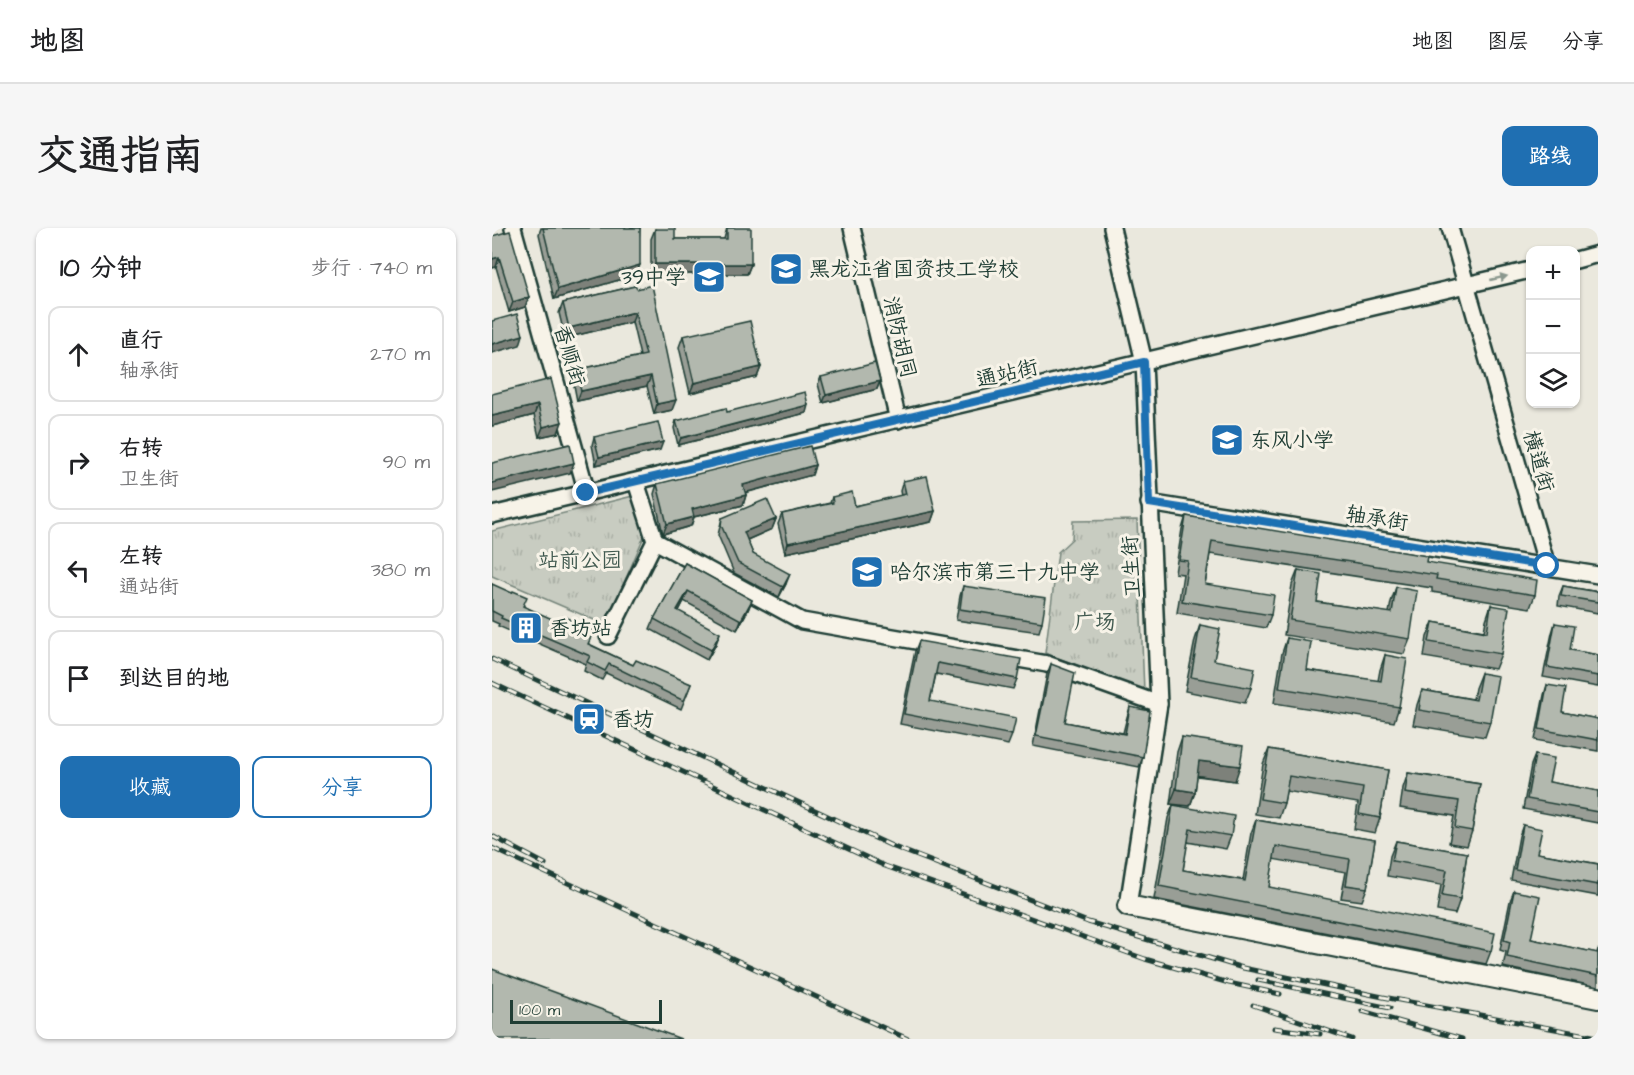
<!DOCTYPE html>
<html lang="zh">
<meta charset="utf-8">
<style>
:root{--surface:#fff;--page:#f6f6f6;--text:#202124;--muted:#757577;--line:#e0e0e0;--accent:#1f6fb2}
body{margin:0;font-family:"Architects Daughter","LXGW WenKai TC",sans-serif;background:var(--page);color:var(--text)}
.controls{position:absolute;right:18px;top:18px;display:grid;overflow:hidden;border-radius:12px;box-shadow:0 2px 4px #0004}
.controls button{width:54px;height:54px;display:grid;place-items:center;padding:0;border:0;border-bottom:2px solid var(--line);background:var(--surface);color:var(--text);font:30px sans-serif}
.scale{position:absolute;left:18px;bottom:15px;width:152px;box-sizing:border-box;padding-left:6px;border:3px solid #1f3d34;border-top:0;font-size:16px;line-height:21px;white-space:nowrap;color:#1f3d34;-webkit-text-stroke:4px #f7f3e8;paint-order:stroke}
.stop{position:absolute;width:18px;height:18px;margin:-14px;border:4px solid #1f6fb2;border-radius:50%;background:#fff}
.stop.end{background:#1f6fb2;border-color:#fff;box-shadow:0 2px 6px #0008}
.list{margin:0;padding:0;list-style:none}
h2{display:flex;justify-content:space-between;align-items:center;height:78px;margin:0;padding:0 24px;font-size:26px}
h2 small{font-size:20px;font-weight:400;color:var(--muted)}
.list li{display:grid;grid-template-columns:39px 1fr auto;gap:18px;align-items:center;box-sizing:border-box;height:96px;margin:0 12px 12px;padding:0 12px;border:2px solid var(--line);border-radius:12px}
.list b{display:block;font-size:22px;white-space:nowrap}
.list p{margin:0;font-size:20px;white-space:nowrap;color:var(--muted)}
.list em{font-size:20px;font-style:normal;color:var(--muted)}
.actions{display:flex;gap:12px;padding:18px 24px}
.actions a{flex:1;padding:14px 0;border:2px solid var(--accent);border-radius:12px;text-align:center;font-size:21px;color:var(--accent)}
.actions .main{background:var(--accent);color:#fff}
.icon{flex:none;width:33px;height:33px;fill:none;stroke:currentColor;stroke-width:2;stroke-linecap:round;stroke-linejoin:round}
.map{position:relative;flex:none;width:1106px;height:811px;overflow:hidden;border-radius:12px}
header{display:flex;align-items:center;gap:36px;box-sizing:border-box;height:84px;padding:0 30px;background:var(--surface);border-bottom:2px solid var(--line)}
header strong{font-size:28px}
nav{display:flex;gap:33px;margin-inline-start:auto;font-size:21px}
.intro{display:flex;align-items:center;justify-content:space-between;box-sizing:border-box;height:144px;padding:0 36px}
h1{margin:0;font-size:42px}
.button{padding:15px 27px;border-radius:12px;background:var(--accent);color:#fff;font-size:21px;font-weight:700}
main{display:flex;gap:36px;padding:0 36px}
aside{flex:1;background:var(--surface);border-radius:12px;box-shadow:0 2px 4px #0004}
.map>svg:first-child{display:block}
.park{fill:url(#park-tufts);stroke:#74847a;stroke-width:1.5}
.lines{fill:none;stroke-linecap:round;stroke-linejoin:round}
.minor-casing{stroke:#1f3d34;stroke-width:20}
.major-casing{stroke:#1f3d34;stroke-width:24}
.minor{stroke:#f7f3e8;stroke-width:15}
.major{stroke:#f7f3e8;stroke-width:20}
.rail-casing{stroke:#1f3d34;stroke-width:5}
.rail{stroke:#f7f3e8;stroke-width:3;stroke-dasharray:9;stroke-linecap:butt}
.wall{fill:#999e96;stroke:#1f3d34;stroke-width:1.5}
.shaded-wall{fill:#7d817a;stroke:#1f3d34;stroke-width:1.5}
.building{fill:#b2b8ae;stroke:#1f3d34;stroke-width:1.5}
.oneway{fill:#8b988e}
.route{stroke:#1f6fb2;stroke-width:8}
.labels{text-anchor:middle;stroke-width:6;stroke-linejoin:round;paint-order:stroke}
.poi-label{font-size:21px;fill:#1f3d34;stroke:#f7f3e8;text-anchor:start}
.street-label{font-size:21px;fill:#1f3d34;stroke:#f7f3e8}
.park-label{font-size:21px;fill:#415a50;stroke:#f7f3e8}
</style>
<header>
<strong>地图</strong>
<nav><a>地图</a><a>图层</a><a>分享</a></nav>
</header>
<div class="intro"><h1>交通指南</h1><a class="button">路线</a></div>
<main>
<aside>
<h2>10 分钟<small>步行 · 740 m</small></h2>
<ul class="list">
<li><svg class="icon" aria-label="ahead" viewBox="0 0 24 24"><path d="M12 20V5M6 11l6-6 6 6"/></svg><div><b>直行</b><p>轴承街</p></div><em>270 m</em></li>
<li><svg class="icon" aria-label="right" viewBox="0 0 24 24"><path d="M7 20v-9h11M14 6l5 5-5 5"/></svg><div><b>右转</b><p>卫生街</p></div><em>90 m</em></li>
<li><svg class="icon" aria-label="left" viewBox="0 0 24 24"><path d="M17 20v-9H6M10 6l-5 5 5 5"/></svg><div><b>左转</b><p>通站街</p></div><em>380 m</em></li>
<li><svg class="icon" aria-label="arrive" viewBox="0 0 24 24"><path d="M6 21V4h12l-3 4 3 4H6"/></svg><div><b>到达目的地</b></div></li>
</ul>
<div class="actions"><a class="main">收藏</a><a>分享</a></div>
</aside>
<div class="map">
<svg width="1106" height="811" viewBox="0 0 1106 811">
<defs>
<pattern id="park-tufts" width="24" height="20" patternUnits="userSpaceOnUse" patternTransform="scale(1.5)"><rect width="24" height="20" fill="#c8ccc1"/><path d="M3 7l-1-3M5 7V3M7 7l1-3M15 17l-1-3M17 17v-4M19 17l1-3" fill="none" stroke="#abb0a6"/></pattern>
</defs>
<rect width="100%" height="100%" fill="#eae8dd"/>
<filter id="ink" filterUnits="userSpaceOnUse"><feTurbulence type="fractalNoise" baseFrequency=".0167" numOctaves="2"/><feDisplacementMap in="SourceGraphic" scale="12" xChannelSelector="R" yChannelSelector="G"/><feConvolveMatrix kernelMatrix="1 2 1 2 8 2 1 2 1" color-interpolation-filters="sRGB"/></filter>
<g filter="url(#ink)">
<g class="park">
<polygon points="141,268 153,306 114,397 0,348 0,303"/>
<polygon points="645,292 652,463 553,425 566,324 580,311 581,293"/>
</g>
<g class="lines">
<g class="minor-casing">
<g id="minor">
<polyline points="21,0 95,265"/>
<polyline points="360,0 406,192"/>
<polyline points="620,0 652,134 667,476 636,678"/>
<polyline points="958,0 1055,338"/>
<polyline points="1084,32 1106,26"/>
<polyline points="144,254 163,313 310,393 555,436 667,476"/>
<polyline points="657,275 1106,347"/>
<polyline points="0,287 1038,42"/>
<polyline points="116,408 163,313"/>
</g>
</g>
<g class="major-casing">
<polyline id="major" points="636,678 1106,770"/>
</g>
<use href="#minor" class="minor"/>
<use href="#major" class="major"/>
<g class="rail-casing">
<g id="rail">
<polyline points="0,431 402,619 596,694 751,740 891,769 1106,809"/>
<polyline points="0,455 393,638 653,731 737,755 788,766"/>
<polyline points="0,608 53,636"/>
<polyline points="0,620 416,811"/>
<polyline points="766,752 898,780"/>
<polyline points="761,777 860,811"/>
<polyline points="870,783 970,811"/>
<polyline points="782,800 828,806"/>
</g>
</g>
<use href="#rail" class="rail"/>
</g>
<g class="wall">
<polygon points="49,0 148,0 144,47 62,71 47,6"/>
<polygon points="235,0 259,36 255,46 159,46 159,11 163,1 183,11 232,11"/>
<polygon points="0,8 33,79 17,84 4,39 0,40"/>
<polygon points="143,58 180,182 162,186 155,158 85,173 81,152 84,142 148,128 140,94 73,110 67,85 71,75"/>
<polygon points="191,108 269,139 265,149 198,165 187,119"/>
<polygon points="329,149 388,153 385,161 331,175 326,156"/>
<polygon points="59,151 66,205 47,209 42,187 0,198"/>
<polygon points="235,184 314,185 186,217 182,200 184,193"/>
<polygon points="102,209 168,222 104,237 100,217"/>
<polygon points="323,237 320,247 253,265 254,267 251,277 202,289 199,298 171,306 162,266 165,256"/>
<polygon points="411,253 443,283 439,294 293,325 286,296 290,286 338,275 340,269 363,278 409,268 408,263"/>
<polygon points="694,288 934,334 1043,367 1038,380 940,364 940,360 718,326 713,356 779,387 774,400 685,385 691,346 683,345 690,301"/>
<polygon points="230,290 284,291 280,301 255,312 261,326 294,356 287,369 242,345 226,307"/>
<polygon points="193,335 260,372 256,382 245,402 192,373 187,383 224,416 215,432 158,401 162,391"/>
<polygon points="806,342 825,374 897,385 899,374 904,359 918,411 912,426 792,407 800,357"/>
<polygon points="0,356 32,378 97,416 141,437 199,456 189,481 114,445 110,452 92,443 94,436 6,398 7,396 0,393"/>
<polygon points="471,358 550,394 547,404 464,392 468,368"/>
<polygon points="1071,358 1106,364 1106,385 1066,378 1067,368"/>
<polygon points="999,377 1009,426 1003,441 932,429 935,409 941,394 992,403 994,392"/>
<polygon points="1063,395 1078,422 1106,427 1106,459 1051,449 1060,405"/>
<polygon points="708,397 722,432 759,460 753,475 693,463 703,412"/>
<polygon points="795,410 815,442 886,453 888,442 893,427 907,479 902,494 782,475 790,425"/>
<polygon points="427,413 525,451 521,461 444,446 438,473 520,507 516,517 408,496 423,423"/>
<polygon points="559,436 573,494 631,505 635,489 638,479 651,529 647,539 541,518 555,446"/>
<polygon points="989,445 998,494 993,509 921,497 925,477 930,462 981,471 983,460"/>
<polygon points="1055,457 1070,484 1106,491 1106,523 1043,512 1052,467"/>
<polygon points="690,509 743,553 705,548 703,564 698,578 678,576 685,524"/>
<polygon points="777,521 896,542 888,590 883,605 862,601 866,575 794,563 792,575 787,590 763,586 771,536"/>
<polygon points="1043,527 1057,554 1106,563 1106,595 1031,581 1039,537"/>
<polygon points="916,545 988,556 980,603 975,618 957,615 962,588 908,580 911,560"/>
<polygon points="681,577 739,608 734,621 695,614 691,642 751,652 759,605 764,592 883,612 875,660 870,673 849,670 854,644 781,631 777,659 999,723 994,736 662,671 676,590"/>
<polygon points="1031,597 1045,625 1106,636 1106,668 1019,652 1027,608"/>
<polygon points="904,613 975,625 968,671 963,686 945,683 949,657 895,648 898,628"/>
<polygon points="1022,663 1039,711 1105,725 1106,721 1106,759 1011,739 1014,724 1008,722 1018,673"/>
</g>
<g class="shaded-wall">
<polygon points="7,29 4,39 0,40 0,31"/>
<polygon points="163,36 259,36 255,46 159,46"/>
<polygon points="148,37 144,47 62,71 66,61"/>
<polygon points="37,69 33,79 17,84 21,74"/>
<polygon points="143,84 140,94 73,110 77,100"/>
<polygon points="31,107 28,117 0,125 0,116"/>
<polygon points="269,139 265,149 198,165 202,155"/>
<polygon points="159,148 155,158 85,173 89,163"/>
<polygon points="388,153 385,161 331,175 334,167"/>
<polygon points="184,172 180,182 162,186 165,176"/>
<polygon points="46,177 42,187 0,198 0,188"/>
<polygon points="316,177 314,185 186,217 189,210"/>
<polygon points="70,194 66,205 47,209 51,199"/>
<polygon points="171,214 168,222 104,237 107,229"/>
<polygon points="82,235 78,245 0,264 0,255"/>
<polygon points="323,237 320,247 248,266 251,257"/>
<polygon points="254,267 251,277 197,290 200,281"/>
<polygon points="443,283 439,294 293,325 296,315"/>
<polygon points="202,289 199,298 171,306 175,296"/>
<polygon points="284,291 280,301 248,315 252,304"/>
<polygon points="298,346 294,356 287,369 291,359"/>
<polygon points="196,363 192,373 182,392 185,382"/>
<polygon points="260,372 256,382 245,402 249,392"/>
<polygon points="228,405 224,416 215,432 219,422"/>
<polygon points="707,533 748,538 743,553 702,547"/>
<polygon points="684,561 703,564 698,578 678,576"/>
</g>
<g class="building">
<polygon points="51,0 148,0 148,37 66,61"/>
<polygon points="235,0 259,0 259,36 163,36 163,1 183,1 183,11 235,11"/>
<polygon points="18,3 37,69 21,74 7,29 0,31 0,8"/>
<polygon points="160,57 184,172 165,176 159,148 89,163 84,142 154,127 143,84 77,100 71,75 143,58 145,61"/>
<polygon points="25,86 31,107 0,116 0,93"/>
<polygon points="258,93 269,139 202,155 191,108"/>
<polygon points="383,135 388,153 334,167 329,149"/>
<polygon points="59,151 70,194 51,199 46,177 0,188 0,166"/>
<polygon points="313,164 316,177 189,210 184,193 234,180 235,184"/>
<polygon points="166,194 171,214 107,229 102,209"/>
<polygon points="78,216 82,235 0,255 0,235"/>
<polygon points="318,218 323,237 251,257 254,267 200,281 202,289 175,296 165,256"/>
<polygon points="435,248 443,283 296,315 290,286 341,275 340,269 360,264 363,278 414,266 411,253"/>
<polygon points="275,271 284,291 252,304 261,326 298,346 291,359 246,335 229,297 230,290"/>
<polygon points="694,288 935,328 934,334 1045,352 1043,367 944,351 945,347 720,313 713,356 782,367 779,387 690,373 696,333 687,332"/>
<polygon points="193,335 260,372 249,392 196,363 185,382 228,405 219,422 162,391"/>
<polygon points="806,342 829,346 825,374 900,385 904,359 925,363 918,411 798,392"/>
<polygon points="0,356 20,365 21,363 35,369 31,378 69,395 72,388 102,403 96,416 141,437 144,432 199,456 192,473 117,436 113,443 95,434 98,428 9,390 10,388 0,383"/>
<polygon points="471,358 554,370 550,394 468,381"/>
<polygon points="1071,358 1106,364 1106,374 1069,368"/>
<polygon points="999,377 1017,380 1009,426 937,414 941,394 995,404"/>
<polygon points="1063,395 1082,398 1078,422 1106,427 1106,448 1055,439"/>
<polygon points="708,397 728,401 722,432 763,440 759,460 699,449"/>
<polygon points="795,410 819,414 815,442 889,453 893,427 915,431 907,479 787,460"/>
<polygon points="427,413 529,431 525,451 446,435 438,473 524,490 520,507 412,486"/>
<polygon points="559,436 583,445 573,494 633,506 638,479 658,483 651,529 544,508"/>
<polygon points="989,445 1006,448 998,494 927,482 930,462 984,472"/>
<polygon points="1055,457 1074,460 1070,484 1106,491 1106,512 1047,501"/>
<polygon points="690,509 751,518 748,538 707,533 703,564 684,561"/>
<polygon points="777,521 896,542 888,590 867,586 871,560 797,548 792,575 768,571"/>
<polygon points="1043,527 1062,530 1057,554 1106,563 1106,584 1035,571"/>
<polygon points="916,545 988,556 980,603 963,600 967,573 913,565"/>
<polygon points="681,577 742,588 739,608 698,601 691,642 753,653 764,592 883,612 875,660 854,657 858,631 784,618 777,659 1003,705 999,723 667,658"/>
<polygon points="1031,597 1050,601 1045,625 1106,636 1106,657 1023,642"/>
<polygon points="904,613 975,625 968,671 950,668 955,642 900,633"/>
<polygon points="1022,663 1048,668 1039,711 1106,725 1106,748 1015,729 1018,714 1012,712"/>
<polygon points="0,741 189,811 0,811"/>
</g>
<defs><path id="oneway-solid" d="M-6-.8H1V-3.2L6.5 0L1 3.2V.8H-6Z" transform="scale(1.5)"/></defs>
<use class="oneway" href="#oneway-solid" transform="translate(1007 50) rotate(-13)"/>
</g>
<g class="lines" filter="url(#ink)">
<polyline class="route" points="94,265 652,134 657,275 1055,338"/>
</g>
<defs>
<g id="university-square" transform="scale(1.725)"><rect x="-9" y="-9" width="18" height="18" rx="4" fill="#1f6fb2" stroke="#f7f3e8"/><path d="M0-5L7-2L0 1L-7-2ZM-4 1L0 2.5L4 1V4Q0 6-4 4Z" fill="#fff"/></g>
<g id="school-square" transform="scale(1.725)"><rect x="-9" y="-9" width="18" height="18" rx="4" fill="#1f6fb2" stroke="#f7f3e8"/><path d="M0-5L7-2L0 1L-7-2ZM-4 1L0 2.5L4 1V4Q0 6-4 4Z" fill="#fff"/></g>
<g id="building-square" transform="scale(1.725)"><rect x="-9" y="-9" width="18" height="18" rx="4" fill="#1f6fb2" stroke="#f7f3e8"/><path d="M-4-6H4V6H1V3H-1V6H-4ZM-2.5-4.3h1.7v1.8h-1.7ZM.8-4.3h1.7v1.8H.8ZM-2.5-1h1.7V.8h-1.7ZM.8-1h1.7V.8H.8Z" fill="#fff"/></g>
<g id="station-square" transform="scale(1.725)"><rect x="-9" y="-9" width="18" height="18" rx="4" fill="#1f6fb2" stroke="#f7f3e8"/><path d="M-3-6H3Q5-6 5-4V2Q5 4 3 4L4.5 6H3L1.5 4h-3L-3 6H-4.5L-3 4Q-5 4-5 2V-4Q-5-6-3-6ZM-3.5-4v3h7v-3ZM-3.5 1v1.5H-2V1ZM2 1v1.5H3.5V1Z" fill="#fff"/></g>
</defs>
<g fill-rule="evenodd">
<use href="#university-square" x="294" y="41"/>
<use href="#school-square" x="217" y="49"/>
<use href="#school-square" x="735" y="212"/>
<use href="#school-square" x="375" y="344"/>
<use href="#building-square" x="34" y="400"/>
<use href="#station-square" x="97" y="491"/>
</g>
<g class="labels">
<g class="poi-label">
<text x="317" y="48">黑龙江省国资技工学校</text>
<text x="194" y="56" text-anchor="end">39中学</text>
<text x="758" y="219">东风小学</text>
<text x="398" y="351">哈尔滨市第三十九中学</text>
<text x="57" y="407">香坊站</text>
<text x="120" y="498">香坊</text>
</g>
<g class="street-label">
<text transform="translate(408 109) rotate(77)" y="7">消防胡同</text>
<text transform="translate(78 127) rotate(74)" y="7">香顺街</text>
<text transform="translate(515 145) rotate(-13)" y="7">通站街</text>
<text transform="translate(1047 233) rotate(74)" y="7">横道街</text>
<text transform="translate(885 290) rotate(9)" y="7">轴承街</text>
<text transform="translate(639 339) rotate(-93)" y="7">卫生街</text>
</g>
<g class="park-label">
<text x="88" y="339">站前公园</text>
<text x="603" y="401">广场</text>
</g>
</g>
</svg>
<div class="controls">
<button>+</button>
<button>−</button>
<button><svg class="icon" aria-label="layers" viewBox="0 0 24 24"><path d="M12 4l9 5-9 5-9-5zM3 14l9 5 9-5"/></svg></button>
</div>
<div class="scale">100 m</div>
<div class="stop" style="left:1055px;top:338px"></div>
<div class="stop end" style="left:94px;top:265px"></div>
</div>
</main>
